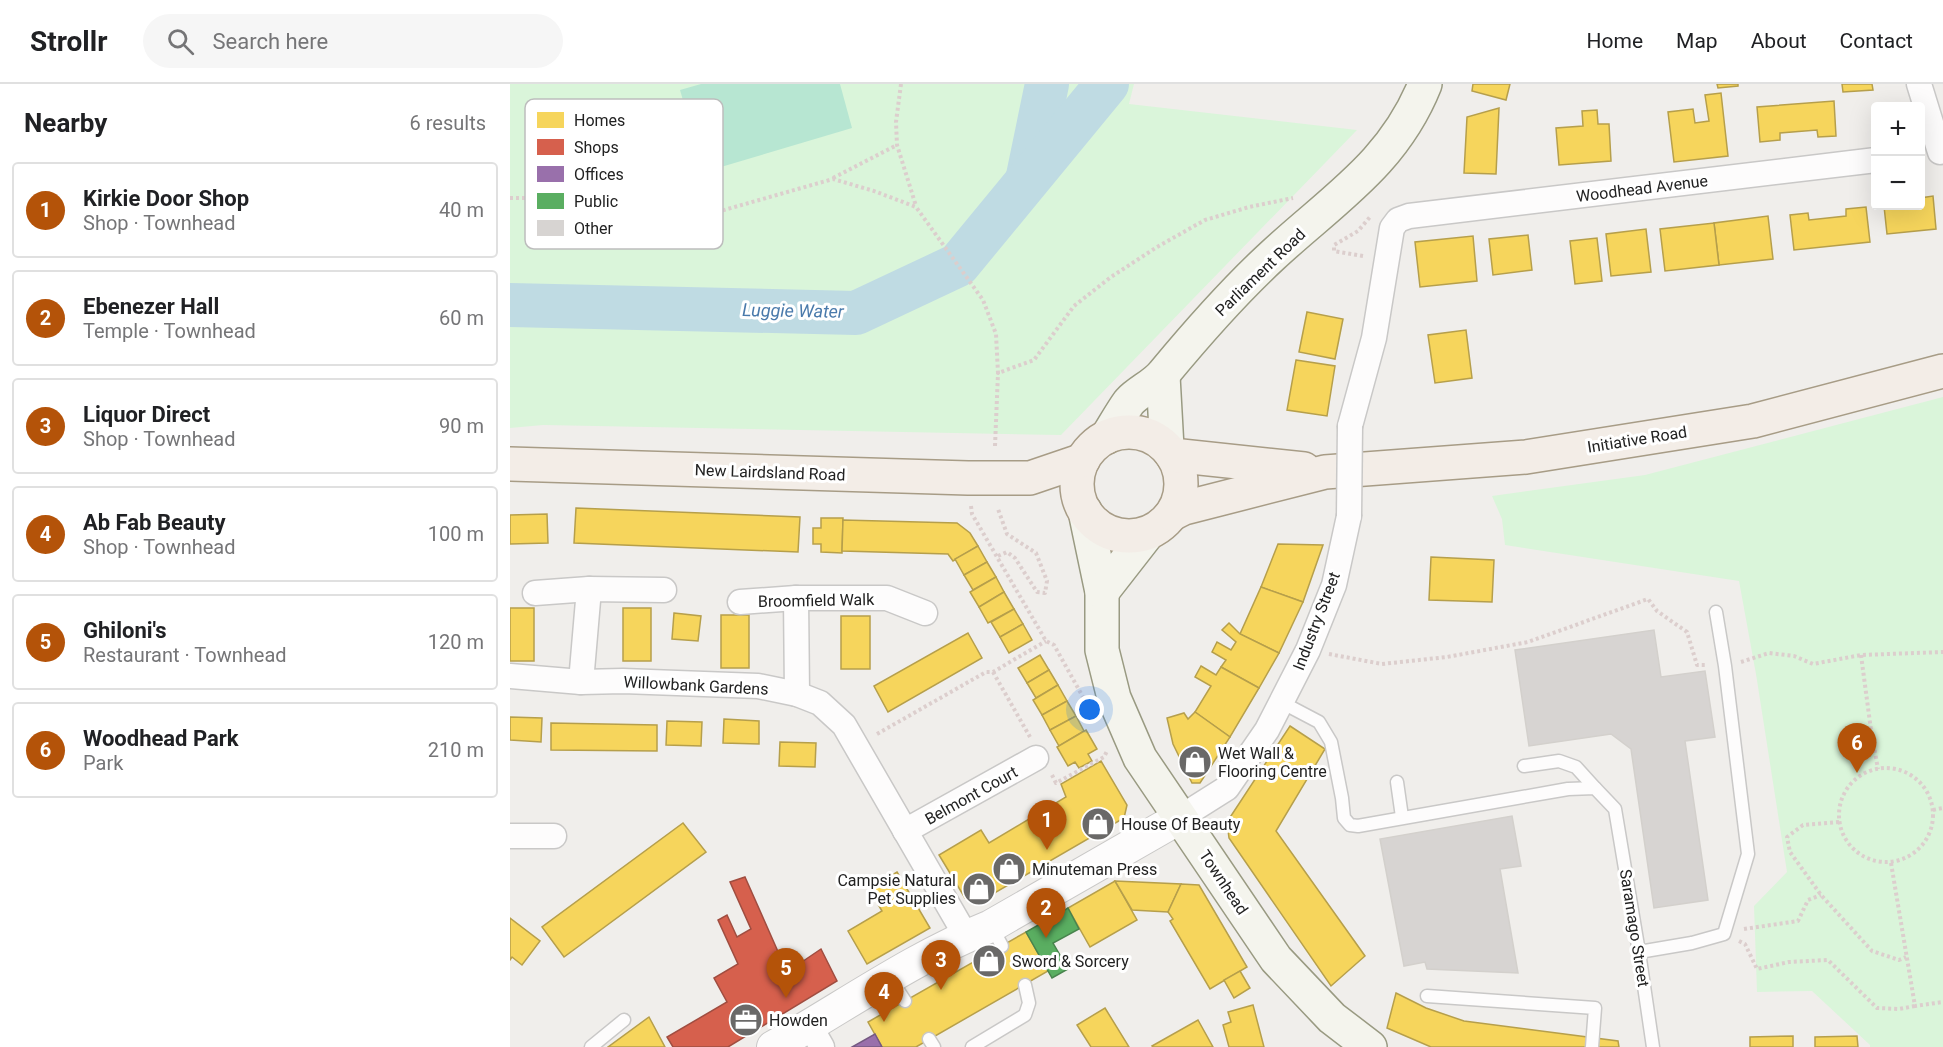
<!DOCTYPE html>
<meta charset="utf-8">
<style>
:root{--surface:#fff;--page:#f6f6f6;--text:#202124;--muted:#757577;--line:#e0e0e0;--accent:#b45309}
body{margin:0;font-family:Roboto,sans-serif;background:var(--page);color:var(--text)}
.controls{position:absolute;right:18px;top:18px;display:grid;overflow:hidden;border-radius:6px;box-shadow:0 6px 24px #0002}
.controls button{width:54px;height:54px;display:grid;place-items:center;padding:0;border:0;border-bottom:2px solid var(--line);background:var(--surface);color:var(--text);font:30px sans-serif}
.you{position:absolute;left:580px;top:626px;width:21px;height:21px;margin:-15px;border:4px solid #fff;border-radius:50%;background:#1a73e8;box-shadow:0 0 0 9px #1a73e833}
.badge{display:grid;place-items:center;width:39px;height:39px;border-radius:50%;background:var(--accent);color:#fff;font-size:20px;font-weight:700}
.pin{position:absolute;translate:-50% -50px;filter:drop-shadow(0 2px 3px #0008)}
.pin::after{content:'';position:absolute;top:32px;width:21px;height:18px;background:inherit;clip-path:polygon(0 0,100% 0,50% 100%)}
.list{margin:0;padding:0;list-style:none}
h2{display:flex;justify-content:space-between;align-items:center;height:78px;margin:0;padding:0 24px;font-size:26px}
h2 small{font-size:20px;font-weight:400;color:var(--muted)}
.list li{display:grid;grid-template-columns:39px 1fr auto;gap:18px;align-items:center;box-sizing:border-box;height:96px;margin:0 12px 12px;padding:0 12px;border:2px solid var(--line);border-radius:6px}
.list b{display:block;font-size:22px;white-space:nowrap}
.list p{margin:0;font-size:20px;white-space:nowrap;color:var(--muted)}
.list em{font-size:20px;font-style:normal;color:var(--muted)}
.icon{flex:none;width:33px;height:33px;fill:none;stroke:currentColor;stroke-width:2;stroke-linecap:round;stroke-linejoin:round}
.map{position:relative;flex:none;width:1433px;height:963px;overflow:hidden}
header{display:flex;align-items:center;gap:36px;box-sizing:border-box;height:84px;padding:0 30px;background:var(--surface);border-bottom:2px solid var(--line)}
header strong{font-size:28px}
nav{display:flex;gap:33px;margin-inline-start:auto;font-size:21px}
.search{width:420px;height:54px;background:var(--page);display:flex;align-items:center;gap:15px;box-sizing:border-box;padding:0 21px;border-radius:33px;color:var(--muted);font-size:22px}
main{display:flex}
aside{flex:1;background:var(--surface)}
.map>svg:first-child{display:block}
.park{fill:#daf5da}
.pitch{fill:#b7e6d2}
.homes{fill:#f6d55c;stroke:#b69f4b;stroke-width:1.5}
.shops{fill:#d6604d;stroke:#a04d40;stroke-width:1.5}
.offices{fill:#9970ab;stroke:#755982;stroke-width:1.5}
.public{fill:#5aae61;stroke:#49844e;stroke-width:1.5}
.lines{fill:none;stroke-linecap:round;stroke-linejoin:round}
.river{stroke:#bfdbe3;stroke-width:44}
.building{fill:#d7d4d2;stroke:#d3d0cc;stroke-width:1.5}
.service-casing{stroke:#c9c8c7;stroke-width:15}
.minor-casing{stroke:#c9c8c7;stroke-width:27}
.tertiary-casing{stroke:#c9c8c7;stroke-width:34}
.secondary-casing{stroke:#999a82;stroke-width:36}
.primary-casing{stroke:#a79c86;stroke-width:36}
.path{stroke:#dccecd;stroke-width:4;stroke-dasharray:3 3;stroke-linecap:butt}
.service{stroke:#fdfcfc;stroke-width:12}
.minor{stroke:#fdfcfc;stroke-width:24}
.tertiary{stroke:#fdfcfc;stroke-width:32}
.secondary{stroke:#f4f4ed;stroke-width:33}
.primary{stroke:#f3ede7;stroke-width:33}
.minor-bridge-casing{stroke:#c9c8c7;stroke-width:27;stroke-linecap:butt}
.minor-bridge{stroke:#fdfcfc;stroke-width:24}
.labels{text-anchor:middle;stroke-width:6;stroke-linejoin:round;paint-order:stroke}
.street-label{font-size:16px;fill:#222;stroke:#fff}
.poi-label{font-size:16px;fill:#222;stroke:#fff;text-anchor:start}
.water-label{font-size:18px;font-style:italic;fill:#4a7aab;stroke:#fff}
.key{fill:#fff;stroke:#bdbdbd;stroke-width:1.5}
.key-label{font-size:16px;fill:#222}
</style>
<header>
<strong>Strollr</strong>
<div class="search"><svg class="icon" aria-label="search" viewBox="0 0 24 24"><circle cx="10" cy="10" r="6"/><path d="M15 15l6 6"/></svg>Search here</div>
<nav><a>Home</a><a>Map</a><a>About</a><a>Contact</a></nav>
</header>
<main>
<aside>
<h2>Nearby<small>6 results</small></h2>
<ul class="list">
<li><span class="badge">1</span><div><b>Kirkie Door Shop</b><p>Shop · Townhead</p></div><em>40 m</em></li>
<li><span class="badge">2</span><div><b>Ebenezer Hall</b><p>Temple · Townhead</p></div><em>60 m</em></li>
<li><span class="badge">3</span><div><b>Liquor Direct</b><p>Shop · Townhead</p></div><em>90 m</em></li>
<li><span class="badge">4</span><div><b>Ab Fab Beauty</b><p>Shop · Townhead</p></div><em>100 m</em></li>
<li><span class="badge">5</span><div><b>Ghiloni's</b><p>Restaurant · Townhead</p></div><em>120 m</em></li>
<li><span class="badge">6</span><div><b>Woodhead Park</b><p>Park</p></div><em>210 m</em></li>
</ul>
</aside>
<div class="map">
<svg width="1433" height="963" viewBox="0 0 1433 963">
<rect width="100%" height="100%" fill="#f0eeeb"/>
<g class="park">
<polygon points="0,0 624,0 619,20 847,46 551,351 33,341 0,344"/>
<polygon points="1433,313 1433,963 1360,963 1360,961 1302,907 1247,908 1244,822 1277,788 1246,590 1229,497 995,461 992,435 982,412 1135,391"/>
</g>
<polygon class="pitch" points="191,0 330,0 342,44 194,88 170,6"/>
<g class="homes">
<polygon points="963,0 1000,0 996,16 962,7"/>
<polygon points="1207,0 1228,0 1228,2 1208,4"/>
<polygon points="1332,0 1362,0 1363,6 1333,8"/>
<polygon points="1211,9 1218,72 1164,78 1158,28 1183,25 1185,39 1199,37 1195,11"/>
<polygon points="1324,17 1326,52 1308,53 1307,46 1270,49 1270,56 1250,58 1247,23"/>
<polygon points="989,24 986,90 954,89 957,33"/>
<polygon points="1087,26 1088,40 1099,40 1101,77 1049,81 1046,44 1073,42 1072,27"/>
<polygon points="1423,112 1426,145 1377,150 1374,122 1410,122 1410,114"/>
<polygon points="1356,123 1360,158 1284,166 1280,131 1298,129 1299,136 1336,132 1336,125"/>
<polygon points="1258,132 1263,175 1209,181 1204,139"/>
<polygon points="1204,139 1209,181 1155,187 1150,145"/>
<polygon points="1136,145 1141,188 1101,192 1096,150"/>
<polygon points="1018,151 1022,186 983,191 979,155"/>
<polygon points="963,152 967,197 910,203 905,158"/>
<polygon points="1087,154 1092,197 1065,200 1060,157"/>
<polygon points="797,228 833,235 825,275 789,268"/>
<polygon points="956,246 962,294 925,299 918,251"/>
<polygon points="786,276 825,282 817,332 777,326"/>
<polygon points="66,424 290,433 288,468 64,459"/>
<polygon points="37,430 38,459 0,460 0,431"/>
<polygon points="311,434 333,434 332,469 311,468 311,460 303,460 303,444 311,444"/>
<polygon points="333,436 447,439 460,449 468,462 443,477 438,470 332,467"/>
<polygon points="768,460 813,461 793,518 751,503"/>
<polygon points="468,462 477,478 454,491 445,475"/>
<polygon points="921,473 984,476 982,518 919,516"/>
<polygon points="477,478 486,493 463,506 454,491"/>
<polygon points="486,493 494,508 469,523 460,508"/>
<polygon points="751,503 793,518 769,569 730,550"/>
<polygon points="494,508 504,525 478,539 469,523"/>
<rect x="0" y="524" width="24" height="53"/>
<rect x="113" y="524" width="28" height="53"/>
<polygon points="504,525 513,540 490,553 481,538"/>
<polygon points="164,529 191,532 188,557 162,555"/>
<rect x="211" y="531" width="28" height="53"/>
<rect x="331" y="532" width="29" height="53"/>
<polygon points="719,539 730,550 769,569 749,604 711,583 716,576 702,568 707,558 721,566 726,558 712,546"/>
<polygon points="513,540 522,556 499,569 490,553"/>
<polygon points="458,549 472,574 378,628 364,602"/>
<polygon points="530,571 539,586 517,599 508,584"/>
<polygon points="691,582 706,591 711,583 749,604 720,653 685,628 701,602 685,593"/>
<polygon points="539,586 548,601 526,614 517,599"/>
<polygon points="548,601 557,617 532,631 523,616"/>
<polygon points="557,617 566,632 540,646 532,631"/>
<polygon points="685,628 720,653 690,699 682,699 663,660 657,634 674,629 678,635"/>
<polygon points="566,632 574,647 549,662 540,646"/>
<polygon points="0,633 32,634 31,658 0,656"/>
<polygon points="214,635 249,637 249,660 213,659"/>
<polygon points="157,637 192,638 191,662 156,661"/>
<polygon points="41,639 147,641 147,667 41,666"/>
<polygon points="780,642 815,665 766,747 855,872 821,902 719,754 717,738"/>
<polygon points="576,646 587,665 578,670 582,677 569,684 565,678 558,682 547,663"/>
<polygon points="270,658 306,659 305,683 269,682"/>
<polygon points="591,677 617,721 614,734 469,818 455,814 429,771 471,746 479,759 556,713 551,700"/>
<polygon points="173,739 196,768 54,873 32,843"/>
<polygon points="387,788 420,844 357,880 338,847 372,827 359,805"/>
<polygon points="605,797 627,836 580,863 558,824"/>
<polygon points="605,797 671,800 658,828 622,826"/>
<polygon points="671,800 689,801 737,883 700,905 660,837 663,835 658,828"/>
<polygon points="0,834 30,857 12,881 2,873 0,876"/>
<polygon points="516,848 538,887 406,963 372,963 358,938"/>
<polygon points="730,887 740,904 724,914 714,896"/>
<polygon points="886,909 916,924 954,937 1108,957 1109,963 921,963 877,944"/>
<polygon points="743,921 754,963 719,963 713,941 721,938 718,928"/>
<polygon points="595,924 619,963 581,963 567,941"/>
<polygon points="139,933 155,963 98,963"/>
<polygon points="688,936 703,963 643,963 642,962"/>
<polygon points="1283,952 1283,963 1240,963 1240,953"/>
<polygon points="1347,952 1348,963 1305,963 1305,953"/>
</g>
<polygon class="shops" points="235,793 277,888 311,865 327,897 218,963 163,963 157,953 217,918 204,894 228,880 208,836 217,831 227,853 241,845 220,798"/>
<polygon class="offices" points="365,950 372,963 342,963"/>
<polygon class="public" points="558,824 569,845 543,859 558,885 542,894 516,848"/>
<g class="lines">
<g class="river">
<polyline points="518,92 537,0"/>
<polyline points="0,221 346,229 448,181 597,0"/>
</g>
</g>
<g class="building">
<polygon points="1144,546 1151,593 1195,587 1205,653 1175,657 1198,816 1144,824 1121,665 1101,650 1019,662 1005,566"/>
<polygon points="1002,732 1011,782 990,785 1008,889 917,885 915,878 894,882 870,755"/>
</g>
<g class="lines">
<g class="service-casing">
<g id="service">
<polyline points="771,618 809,638 821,658 832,714 834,734 840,741 848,742 1058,705 1085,704 1105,725 1129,868 1143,963"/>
<polyline points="1014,682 1049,677 1066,683 1085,704"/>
<polyline points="887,698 892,733"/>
<polyline points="482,843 492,862"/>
<polyline points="1129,868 1182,859 1214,850 1238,770 1215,582 1206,528"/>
<polyline points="380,894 395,917"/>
<polyline points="917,912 1085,924 1082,963"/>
<polyline points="419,955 424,963"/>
<polyline points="81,963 114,936"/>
<polyline points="462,963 515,931 519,919 515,901"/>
</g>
</g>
<g class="minor-casing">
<g id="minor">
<polyline points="1409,0 1430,68"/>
<polyline points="840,342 864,254 882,144 888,136 899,132 1366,76"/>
<polyline points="25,509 79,505 154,506"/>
<polyline points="286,514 287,610"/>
<polyline points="230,518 286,514 377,514 415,529"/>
<polyline points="0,592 71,598 113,597 248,602 287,610 310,619 334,641 456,852"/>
<polyline points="71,598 79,505"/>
<polyline points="671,733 717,704 757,646 798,566 824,501 839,432"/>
<polyline points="395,747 526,674"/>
<polyline points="0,752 44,752"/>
<polyline points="300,942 312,963"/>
</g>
</g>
<g class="tertiary-casing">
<path id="tertiary" d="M263,963C335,922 404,873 481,842L671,733"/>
</g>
<g class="secondary-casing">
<g id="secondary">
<polyline points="653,292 657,364"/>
<path d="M597,353C604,342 611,329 619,318C629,307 645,301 654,289C688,248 723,208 762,172C822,116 883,80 915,0"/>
<polyline points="575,427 592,508 592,566 604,614 630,674 766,875 822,934 860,963"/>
<polyline points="592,508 638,449"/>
</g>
</g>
<g class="primary-casing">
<g id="primary">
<circle cx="619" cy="400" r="52"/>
<polyline points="662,371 794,385"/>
<polyline points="0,380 458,394 520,394 573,376"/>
<polyline points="662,430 674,424 815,388 1016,373 1243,337 1433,287"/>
</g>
</g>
<g class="path">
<polyline points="391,0 386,38 387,61 406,122"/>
<polyline points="323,94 387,61"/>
<polyline points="0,114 104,114 131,117 153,128 181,131 207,128 323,95 364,107 406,123 473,216 486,250 488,289 524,276 564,222 601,193 647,163 695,136 739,123 783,114"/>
<polyline points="853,172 824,167 824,161 848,147 860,133"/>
<polyline points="485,362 488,289"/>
<polyline points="461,422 462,430 536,557 544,561 573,613"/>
<polyline points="488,472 497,468 505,474 527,508 535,509 537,497 526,469 497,450 488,425"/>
<polyline points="819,570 872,580 937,573 1018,558 1138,515 1147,527 1177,548 1187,581 1197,581"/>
<polyline points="1351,571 1361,646 1368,685"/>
<polyline points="1231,578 1259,569 1284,572 1303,580 1351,571 1433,568"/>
<polyline points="483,588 520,653"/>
<polyline points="367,650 476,588 483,588 536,557"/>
<circle cx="1376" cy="731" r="47"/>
<polyline points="542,691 546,699 594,673 597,667"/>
<polyline points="1423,726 1433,724"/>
<polyline points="1329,738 1293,741 1277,753 1280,768 1311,811 1362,867 1389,876 1396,873"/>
<polyline points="1381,779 1405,922 1433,918"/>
<polyline points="1234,845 1288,837 1298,816 1311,811"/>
<polyline points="1229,857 1235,860 1247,885 1279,878 1318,876 1367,924 1389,925 1405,922"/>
</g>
<use href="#service" class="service"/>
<use href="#minor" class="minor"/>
<use href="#tertiary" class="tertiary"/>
<use href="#secondary" class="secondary"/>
<use href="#primary" class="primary"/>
<g class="minor-bridge-casing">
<polyline id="minor-bridge" points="839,432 840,342"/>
</g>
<use href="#minor-bridge" class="minor-bridge"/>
</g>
<defs>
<g id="shop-disc" transform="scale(1.725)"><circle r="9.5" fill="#6a6968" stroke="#fff"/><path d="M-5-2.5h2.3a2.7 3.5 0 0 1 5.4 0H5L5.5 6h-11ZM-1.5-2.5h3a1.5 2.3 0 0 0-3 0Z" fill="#fff"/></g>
<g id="office-disc" transform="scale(1.725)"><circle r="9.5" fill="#6a6968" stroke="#fff"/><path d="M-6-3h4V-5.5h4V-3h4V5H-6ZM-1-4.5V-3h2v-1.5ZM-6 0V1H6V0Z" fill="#fff"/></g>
</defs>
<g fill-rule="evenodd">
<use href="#shop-disc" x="685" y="678"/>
<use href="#shop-disc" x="588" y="740"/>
<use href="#shop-disc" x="499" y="785"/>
<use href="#shop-disc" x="469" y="805"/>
<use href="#shop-disc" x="479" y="877"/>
<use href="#office-disc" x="236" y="936"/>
</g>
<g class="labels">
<g class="street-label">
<text transform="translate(1132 104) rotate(-7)" y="6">Woodhead Avenue</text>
<text transform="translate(750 188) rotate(-44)" y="6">Parliament Road</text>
<text transform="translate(1127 355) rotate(-9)" y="6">Initiative Road</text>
<text transform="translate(260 388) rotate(2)" y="6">New Lairdsland Road</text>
<text transform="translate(306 516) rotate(-1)" y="6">Broomfield Walk</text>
<text transform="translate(806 537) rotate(-69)" y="6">Industry Street</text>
<text transform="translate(186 601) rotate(3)" y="6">Willowbank Gardens</text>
<text transform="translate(461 711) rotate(-29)" y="6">Belmont Court</text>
<text transform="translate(714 798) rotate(56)" y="6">Townhead</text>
<text transform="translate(1125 844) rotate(81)" y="6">Saramago Street</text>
</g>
<g class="poi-label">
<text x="708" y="675">Wet Wall &amp;<tspan x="708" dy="18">Flooring Centre</tspan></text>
<text x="611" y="746">House Of Beauty</text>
<text x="522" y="791">Minuteman Press</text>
<text x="446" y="802" text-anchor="end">Campsie Natural<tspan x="446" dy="18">Pet Supplies</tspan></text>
<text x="502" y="883">Sword &amp; Sorcery</text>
<text x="259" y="942">Howden</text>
</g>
<g class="water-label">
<text transform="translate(283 227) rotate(1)" y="6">Luggie Water</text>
</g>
</g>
<rect x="15" y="15" width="198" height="150" rx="9" class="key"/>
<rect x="27" y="28" width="27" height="16" fill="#f6d55c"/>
<rect x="27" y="55" width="27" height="16" fill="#d6604d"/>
<rect x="27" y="82" width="27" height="16" fill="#9970ab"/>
<rect x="27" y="109" width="27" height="16" fill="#5aae61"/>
<rect x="27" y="136" width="27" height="16" fill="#d7d4d2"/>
<g class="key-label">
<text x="64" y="42">Homes</text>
<text x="64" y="69">Shops</text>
<text x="64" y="96">Offices</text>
<text x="64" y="123">Public</text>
<text x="64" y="150">Other</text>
</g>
</svg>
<div class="controls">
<button>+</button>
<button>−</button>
</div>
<div class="you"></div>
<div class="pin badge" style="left:537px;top:766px">1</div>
<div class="pin badge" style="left:536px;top:854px">2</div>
<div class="pin badge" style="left:431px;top:906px">3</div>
<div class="pin badge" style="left:374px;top:938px">4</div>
<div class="pin badge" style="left:276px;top:914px">5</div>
<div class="pin badge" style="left:1347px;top:689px">6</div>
</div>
</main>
